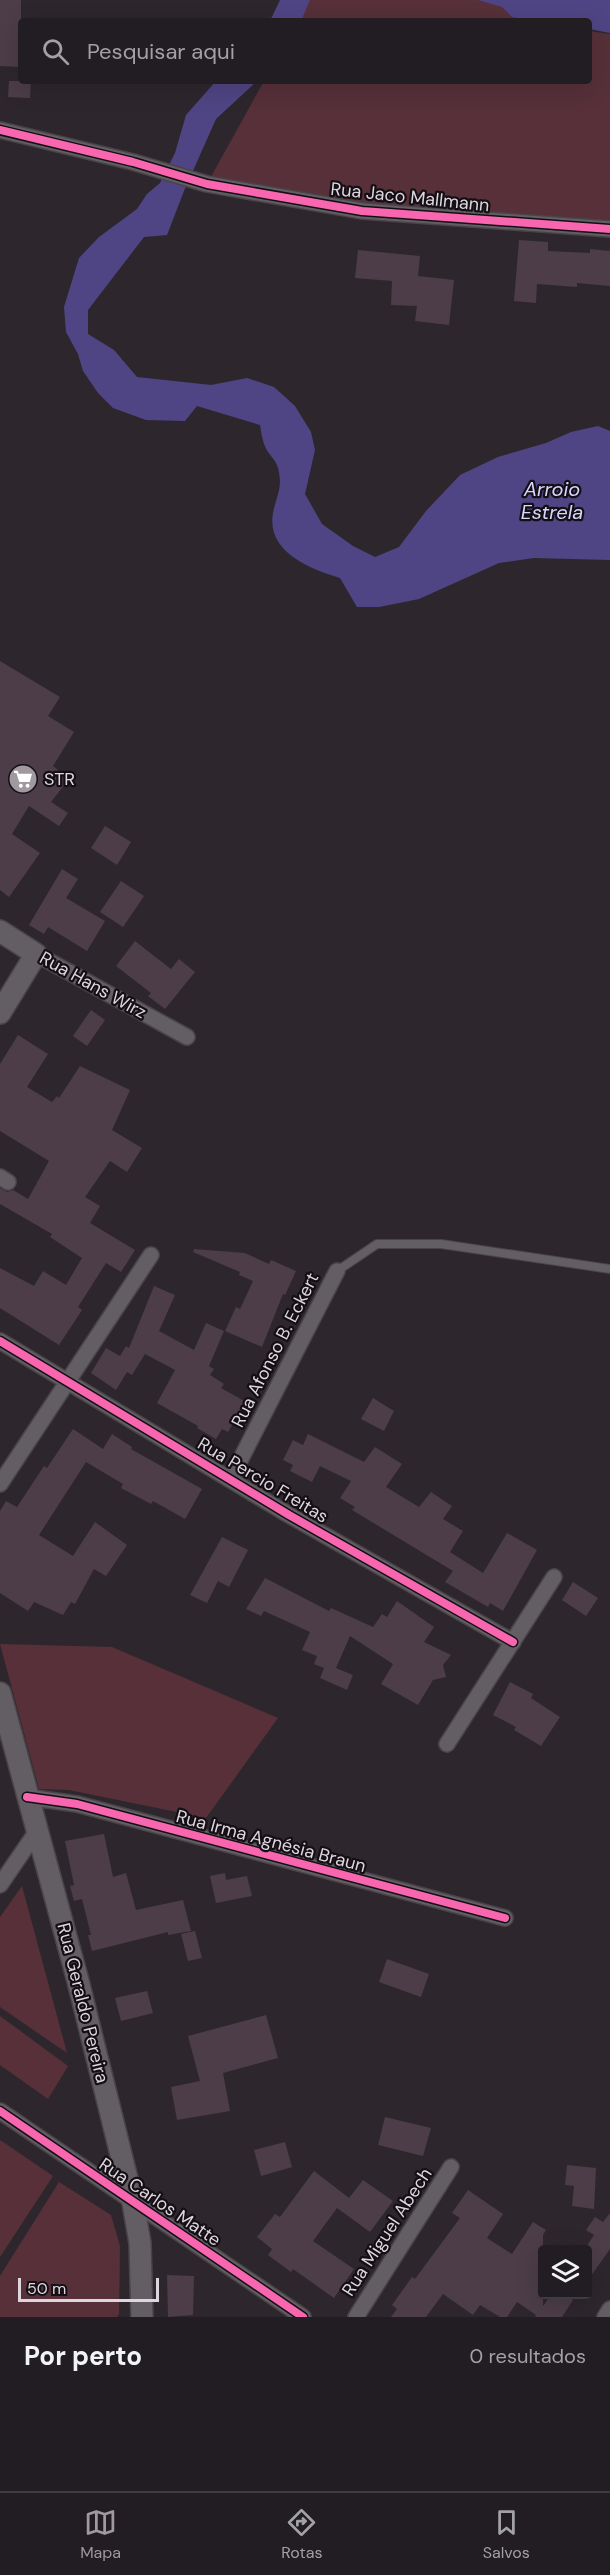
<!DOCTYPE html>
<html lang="pt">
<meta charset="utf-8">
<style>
:root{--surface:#221d22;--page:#2e2a2f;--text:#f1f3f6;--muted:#a2a2a5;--line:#3f3b40;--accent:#a099a0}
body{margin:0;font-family:"DM Sans",sans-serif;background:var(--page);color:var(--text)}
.controls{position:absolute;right:18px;bottom:18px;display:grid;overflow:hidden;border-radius:6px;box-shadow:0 6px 24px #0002}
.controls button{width:54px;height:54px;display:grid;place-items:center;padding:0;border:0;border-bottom:2px solid var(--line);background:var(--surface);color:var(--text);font:30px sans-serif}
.scale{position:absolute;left:18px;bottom:15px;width:141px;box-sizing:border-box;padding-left:6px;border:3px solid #ded6de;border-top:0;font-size:16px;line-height:21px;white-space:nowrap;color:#ded6de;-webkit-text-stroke:4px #140f14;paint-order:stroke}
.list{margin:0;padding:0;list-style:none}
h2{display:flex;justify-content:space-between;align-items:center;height:78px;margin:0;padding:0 24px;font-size:26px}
h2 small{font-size:20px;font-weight:400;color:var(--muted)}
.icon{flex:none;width:33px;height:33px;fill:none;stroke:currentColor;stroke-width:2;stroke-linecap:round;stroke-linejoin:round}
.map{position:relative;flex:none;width:610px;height:2317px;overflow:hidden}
.search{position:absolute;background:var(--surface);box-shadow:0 6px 24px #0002;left:18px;right:18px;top:18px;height:66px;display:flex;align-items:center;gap:15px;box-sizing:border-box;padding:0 21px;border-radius:6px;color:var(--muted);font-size:22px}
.sheet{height:174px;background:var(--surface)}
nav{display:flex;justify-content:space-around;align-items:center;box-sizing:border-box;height:84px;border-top:2px solid var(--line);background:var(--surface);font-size:16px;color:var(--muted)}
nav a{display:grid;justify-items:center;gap:3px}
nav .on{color:var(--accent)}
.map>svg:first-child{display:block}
.green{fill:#573039}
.water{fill:#4f4584}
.building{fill:#4c3d48}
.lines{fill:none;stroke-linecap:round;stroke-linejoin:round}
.service-casing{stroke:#494449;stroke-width:10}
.minor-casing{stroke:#494449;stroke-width:18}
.secondary-casing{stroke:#494449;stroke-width:24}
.service{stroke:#635e63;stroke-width:8}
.minor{stroke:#635e63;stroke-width:15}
.secondary{stroke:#635d64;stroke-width:21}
.cycleway-casing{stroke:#140f14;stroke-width:11}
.cycleway{stroke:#f766af;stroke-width:8}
.labels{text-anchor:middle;stroke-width:4.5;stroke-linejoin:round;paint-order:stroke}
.street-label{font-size:18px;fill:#ded6de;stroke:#140f14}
.poi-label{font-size:18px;fill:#ded6de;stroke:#140f14;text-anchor:start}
.water-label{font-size:20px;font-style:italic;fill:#d8d6ff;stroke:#140f14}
</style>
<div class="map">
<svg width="610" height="2317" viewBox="0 0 610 2317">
<rect width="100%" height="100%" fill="#2d272d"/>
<g class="green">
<polygon points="308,0 510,0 543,21 297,21"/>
<polygon points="589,31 610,34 610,226 362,211 207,184 264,81 589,81"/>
<polygon points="0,1644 112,1647 278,1718 206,1818 69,1790 39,1789"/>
<polygon points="22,1886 67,2053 0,2007 0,1917"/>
<polygon points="0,2016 68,2066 48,2099 0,2065"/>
<polygon points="0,2140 53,2176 0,2257"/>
<polygon points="59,2182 111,2215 120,2246 119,2314 117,2317 0,2317 0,2276"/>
</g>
<g class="water">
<polygon points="280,0 310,0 301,21 270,21"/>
<polygon points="478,0 610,0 610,33 589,29 589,21 532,21 512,17 502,7"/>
<path d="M216,81H257L216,119L184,191L167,235L144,237L88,310V334L114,350L137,377L211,385L247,378L274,387L295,406L311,432L315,450L305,494L322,524L353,546L375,557L399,547L426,511L460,475L498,457L546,443L571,432L598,426L610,431V560L534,558L499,563L419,599L379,607H357L340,578C310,569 266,552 273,513C275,502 280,492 280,481C279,457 270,460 264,444C262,438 261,431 260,425L197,406L185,421L146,420L113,408L98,393L83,371L78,354L66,332L64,307L79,258L99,237L137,209L147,194L160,183L175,153L186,115Z"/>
</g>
<g class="building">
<polygon points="0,0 21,0 21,67 0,66"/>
<polygon points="9,81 31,81 30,98 8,97"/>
<polygon points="519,240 548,242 548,251 590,253 590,249 610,251 610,286 577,283 577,287 537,284 536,303 514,301"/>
<polygon points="358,250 420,256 418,276 454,280 449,325 415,321 417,306 391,305 392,281 355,278"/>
<polygon points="0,661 60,697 48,716 74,732 53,766 69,779 51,802 68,813 59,826 29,806 12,834 40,853 9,897 0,890"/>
<polygon points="105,826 131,842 117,865 91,848"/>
<polygon points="62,869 78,879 66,898 105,921 87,951 48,927 44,934 29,925"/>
<polygon points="121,881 144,896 123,927 100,912"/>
<polygon points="135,941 171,969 179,959 195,972 165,1009 148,996 151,993 116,966"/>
<polygon points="91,1010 105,1020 87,1046 73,1036"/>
<polygon points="18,1035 48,1054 27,1087 52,1102 57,1096 59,1098 80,1066 130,1090 112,1130 142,1148 127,1172 110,1161 85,1197 100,1206 90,1223 135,1250 121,1272 106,1263 78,1307 82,1310 59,1345 0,1308 0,1268 34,1286 43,1271 66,1285 82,1258 50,1237 52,1234 0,1204 0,1188 7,1192 13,1190 28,1199 49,1161 0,1131 0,1064"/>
<polygon points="194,1249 245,1253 269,1264 271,1260 296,1271 285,1295 283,1294 262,1347 225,1331 236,1307 240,1309 253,1281 239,1275 240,1272 193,1252"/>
<polygon points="154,1286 175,1295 159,1331 194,1350 206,1323 224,1331 209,1366 214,1369 210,1375 224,1384 221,1388 246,1402 228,1432 222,1429 216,1439 197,1428 198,1426 157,1403 175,1370 145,1354 132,1375 127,1372 116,1390 91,1373 106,1348 120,1356 126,1346 129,1348"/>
<polygon points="373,1398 394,1411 384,1431 361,1419"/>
<polygon points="73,1429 103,1449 112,1434 132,1447 131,1449 202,1489 185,1519 153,1501 151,1504 121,1488 123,1484 86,1462 39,1535 73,1556 95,1522 127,1545 106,1576 94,1569 75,1604 71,1602 63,1615 34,1602 28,1611 0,1593 0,1511 6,1501 17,1507 44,1466 47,1468"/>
<polygon points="308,1434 364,1462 375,1447 402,1464 386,1487 419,1507 431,1492 452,1506 443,1519 463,1531 450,1552 483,1573 507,1533 537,1550 503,1611 490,1603 488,1607 445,1582 453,1571 352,1510 355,1507 340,1498 351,1481 320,1466 312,1482 290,1471 293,1465 283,1460 293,1440 303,1445"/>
<polygon points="222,1537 248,1550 229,1587 218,1581 207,1603 190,1595"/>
<polygon points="265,1578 329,1611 331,1608 373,1627 382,1614 387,1617 397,1601 434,1627 424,1642 451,1655 443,1665 446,1677 433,1680 418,1705 381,1684 393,1664 350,1636 336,1668 353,1675 347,1690 320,1678 324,1668 314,1664 317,1656 302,1650 310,1632 264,1611 261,1616 246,1609"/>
<polygon points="573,1582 598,1598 586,1616 562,1600"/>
<polygon points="510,1682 533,1694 531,1698 560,1717 541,1746 514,1730 516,1727 493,1715"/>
<polygon points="104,1834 113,1877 126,1873 136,1910 183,1900 191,1931 168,1935 168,1932 92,1951 88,1935 91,1935 82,1899 74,1901 70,1886 74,1885 65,1841"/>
<polygon points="225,1873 226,1880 247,1876 252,1896 216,1903 210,1876"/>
<polygon points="195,1931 202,1958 188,1961 181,1934"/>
<polygon points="387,1959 429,1974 421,1997 379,1982"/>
<polygon points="147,1991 153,2013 121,2021 115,1998"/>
<polygon points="266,2015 278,2058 223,2073 230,2111 177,2120 171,2087 200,2081 188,2036"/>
<polygon points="385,2117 431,2128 423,2156 378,2145"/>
<polygon points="285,2142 292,2167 261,2176 254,2150"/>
<polygon points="567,2165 596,2168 594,2209 572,2206 574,2186 565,2185"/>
<polygon points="314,2171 349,2198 363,2180 393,2201 370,2232 337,2208 313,2241 354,2269 334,2298 293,2269 291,2272 268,2255 272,2249 257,2237 275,2214 280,2217"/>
<polygon points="468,2190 503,2214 487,2238 512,2254 533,2222 546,2230 543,2235 543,2306 551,2295 565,2295 573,2300 562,2317 535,2317 536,2315 517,2302 507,2317 500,2317 480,2305 473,2315 443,2294 426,2317 391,2317 397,2309 392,2305 412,2277 415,2279 460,2218 452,2213"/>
<polygon points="610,2213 610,2249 588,2280 588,2244 594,2235 586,2230 595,2217 603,2222"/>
<polygon points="167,2275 194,2276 193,2315 168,2317"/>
</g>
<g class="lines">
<g class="service-casing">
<polyline id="service" points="337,1271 377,1244 441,1244 610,1269"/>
</g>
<g class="minor-casing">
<g id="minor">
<polyline points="0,130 133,162 207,184 362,211 610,229"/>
<polyline points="36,954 187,1037"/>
<polyline points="0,1177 8,1182"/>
<polyline points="0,1341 289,1515 513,1642"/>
<polyline points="231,1478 337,1271"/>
<polyline points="0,1484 151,1255"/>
<polyline points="447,1744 554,1577"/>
<polyline points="27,1797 77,1804 505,1918"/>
<polyline points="0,1885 37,1831"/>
<polyline points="0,2111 303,2317"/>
<polyline points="356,2317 451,2167"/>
<polyline points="605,2317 610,2309"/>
</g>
</g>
<g class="secondary-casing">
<g id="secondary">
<polyline points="0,931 36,954 0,1013"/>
<polyline points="0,1693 78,1981 133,2203 140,2243 142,2317"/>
</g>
</g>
<use href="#service" class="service"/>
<use href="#minor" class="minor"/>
<use href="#secondary" class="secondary"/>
<g class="cycleway-casing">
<g id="cycleway">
<polyline points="0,130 133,162 207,184 362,211 610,229"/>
<polyline points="0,1341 289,1515 513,1642"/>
<polyline points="27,1797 77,1804 505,1918"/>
<polyline points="0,2111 303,2317"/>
</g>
</g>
<use href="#cycleway" class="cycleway"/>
</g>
<defs>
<g id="supermarket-disc" transform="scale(1.5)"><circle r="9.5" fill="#a099a0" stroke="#140f14"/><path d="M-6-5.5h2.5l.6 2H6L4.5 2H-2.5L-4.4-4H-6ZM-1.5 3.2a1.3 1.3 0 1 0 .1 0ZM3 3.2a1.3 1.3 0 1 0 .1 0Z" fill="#fff"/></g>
</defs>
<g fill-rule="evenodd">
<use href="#supermarket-disc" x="23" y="779"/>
</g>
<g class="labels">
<g class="street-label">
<text transform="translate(410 197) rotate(6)" y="6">Rua Jaco Mallmann</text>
<text transform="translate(93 985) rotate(29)" y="6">Rua Hans Wirz</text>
<text transform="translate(275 1350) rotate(-63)" y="6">Rua Afonso B. Eckert</text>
<text transform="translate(263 1480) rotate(31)" y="6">Rua Percio Freitas</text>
<text transform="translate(271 1841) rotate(15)" y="6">Rua Irma Agnésia Braun</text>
<text transform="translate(83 2003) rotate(76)" y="6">Rua Geraldo Pereira</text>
<text transform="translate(160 2202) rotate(34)" y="6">Rua Carlos Matte</text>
<text transform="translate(387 2232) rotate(-57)" y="6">Rua Miguel Abech</text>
</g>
<g class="poi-label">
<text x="44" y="785">STR</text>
</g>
<g class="water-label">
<text x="552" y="496">Arroio<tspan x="552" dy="23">Estrela</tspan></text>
</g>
</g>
</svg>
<div class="controls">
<button><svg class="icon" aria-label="layers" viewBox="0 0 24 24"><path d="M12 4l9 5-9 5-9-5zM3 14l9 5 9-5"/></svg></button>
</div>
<div class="scale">50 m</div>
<div class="search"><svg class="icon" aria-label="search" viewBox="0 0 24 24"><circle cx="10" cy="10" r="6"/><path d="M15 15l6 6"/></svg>Pesquisar aqui</div>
</div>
<section class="sheet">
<h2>Por perto<small>0 resultados</small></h2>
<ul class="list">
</ul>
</section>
<nav>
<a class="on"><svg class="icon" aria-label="map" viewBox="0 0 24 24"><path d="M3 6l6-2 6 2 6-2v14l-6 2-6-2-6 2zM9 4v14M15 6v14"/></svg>Mapa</a>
<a><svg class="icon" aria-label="directions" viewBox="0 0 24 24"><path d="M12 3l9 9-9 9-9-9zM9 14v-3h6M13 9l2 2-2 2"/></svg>Rotas</a>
<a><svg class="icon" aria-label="saved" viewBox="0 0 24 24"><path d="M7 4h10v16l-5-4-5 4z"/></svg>Salvos</a>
</nav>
